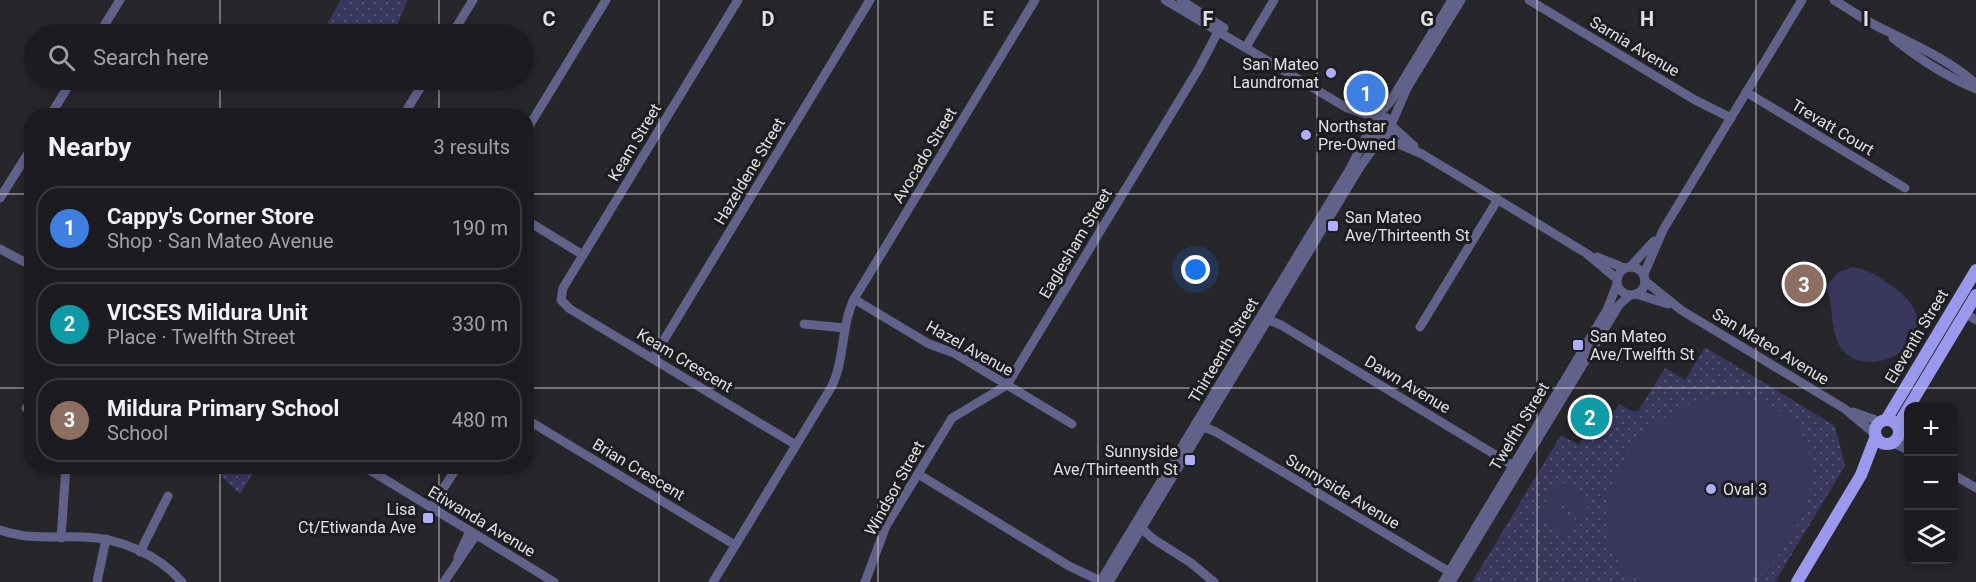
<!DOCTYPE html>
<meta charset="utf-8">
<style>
:root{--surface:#1c1c20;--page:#252529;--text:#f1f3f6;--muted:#a0a1a5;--line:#3a3a3e;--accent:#1a73e8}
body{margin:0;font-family:Roboto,sans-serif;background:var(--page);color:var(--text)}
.controls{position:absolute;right:18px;bottom:18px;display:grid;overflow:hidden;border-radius:12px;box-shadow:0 3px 9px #0003}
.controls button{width:54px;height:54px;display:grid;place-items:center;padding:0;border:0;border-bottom:2px solid var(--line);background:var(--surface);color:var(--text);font:30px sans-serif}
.you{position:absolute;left:1196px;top:270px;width:21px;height:21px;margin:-15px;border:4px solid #fff;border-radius:50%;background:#1a73e8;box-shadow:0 0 0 9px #1a73e833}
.badge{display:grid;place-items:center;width:39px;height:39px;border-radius:50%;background:var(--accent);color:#fff;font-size:20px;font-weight:700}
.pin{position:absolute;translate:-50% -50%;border:3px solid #fff;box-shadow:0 2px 6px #0006}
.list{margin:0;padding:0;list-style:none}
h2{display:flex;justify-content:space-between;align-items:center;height:78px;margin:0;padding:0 24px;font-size:26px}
h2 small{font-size:20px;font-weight:400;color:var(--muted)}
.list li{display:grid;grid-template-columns:39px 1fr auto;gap:18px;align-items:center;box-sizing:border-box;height:84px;margin:0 12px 12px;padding:0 12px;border:2px solid var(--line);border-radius:24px}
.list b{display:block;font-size:22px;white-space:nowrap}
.list p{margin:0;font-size:20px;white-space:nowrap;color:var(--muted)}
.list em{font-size:20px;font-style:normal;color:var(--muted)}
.icon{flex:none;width:33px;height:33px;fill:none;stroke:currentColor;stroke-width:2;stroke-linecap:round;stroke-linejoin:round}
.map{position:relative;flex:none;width:1976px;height:582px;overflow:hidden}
.search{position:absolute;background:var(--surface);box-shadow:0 3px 9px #0003;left:24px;top:24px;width:510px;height:66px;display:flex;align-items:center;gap:15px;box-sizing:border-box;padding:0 21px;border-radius:33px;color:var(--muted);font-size:22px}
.panel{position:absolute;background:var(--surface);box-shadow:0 3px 9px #0003;left:24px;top:108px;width:510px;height:366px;border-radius:24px}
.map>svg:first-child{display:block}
.park{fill:url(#park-dots)}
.pitch{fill:#39375c}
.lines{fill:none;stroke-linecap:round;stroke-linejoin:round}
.minor{stroke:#616189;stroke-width:9}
.major{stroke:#9b99ed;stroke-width:12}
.grid{fill:none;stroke:#e0e0e3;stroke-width:1.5;stroke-opacity:0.55}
.poi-dot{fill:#afaefa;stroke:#1d1d21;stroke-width:2}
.labels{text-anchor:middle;stroke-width:6;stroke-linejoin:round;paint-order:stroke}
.street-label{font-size:16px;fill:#e0e0e3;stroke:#1d1d21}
.poi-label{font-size:16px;fill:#e0e0e3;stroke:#1d1d21;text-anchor:start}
.grid-label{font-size:20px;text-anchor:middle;font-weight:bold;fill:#e0e0e3;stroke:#1d1d21;stroke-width:6;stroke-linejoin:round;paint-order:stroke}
</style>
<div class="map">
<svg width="1976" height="582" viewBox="0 0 1976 582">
<defs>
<pattern id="park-dots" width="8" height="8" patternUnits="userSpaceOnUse" patternTransform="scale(1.5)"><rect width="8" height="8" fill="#39375c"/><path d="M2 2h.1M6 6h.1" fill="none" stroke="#555473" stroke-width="1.8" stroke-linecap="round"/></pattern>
</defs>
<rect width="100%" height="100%" fill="#26262b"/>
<g class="park">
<polygon points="341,0 408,0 393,34 336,34 325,27"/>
<path d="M1705,347L1835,426L1845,466L1775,582H1472L1561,435L1579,445L1584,438L1590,441C1600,426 1611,417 1619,404L1634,412L1638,411L1665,368L1685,380Z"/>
<polygon points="211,467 257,467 240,494"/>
</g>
<g class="pitch">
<path d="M1852,267C1869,269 1883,279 1896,289C1960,337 1864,390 1839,345C1830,328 1834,305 1826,287L1837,273Z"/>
<path d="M1733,395C1815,406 1829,471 1791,536C1781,553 1767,573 1748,581C1735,582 1666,582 1648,582C1638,582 1628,574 1622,567C1613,556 1609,543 1607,529C1599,459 1666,398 1733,395Z"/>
<polygon points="1558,480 1591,500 1581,517 1548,496"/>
<polygon points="1545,501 1578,521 1568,538 1535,518"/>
</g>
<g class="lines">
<g class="minor">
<polyline points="738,0 563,288 561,300 570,309 796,445"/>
<polyline points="1165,0 1347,108 1375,117"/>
<polyline points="1181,0 1224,28"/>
<polyline points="1529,0 1695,100 1731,118"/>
<path d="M1834,0C1851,10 1868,23 1887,31C1919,47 1949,60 1976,84"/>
<polyline points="99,34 120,0"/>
<polyline points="452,34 473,0"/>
<path d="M1893,38C1919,59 1945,76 1976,89"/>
<polyline points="1246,47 1274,0"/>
<polyline points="410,80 421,86"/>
<polyline points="1746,92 1905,188"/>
<polyline points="50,116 72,80"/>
<polyline points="403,116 425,80"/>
<polyline points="1377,116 1390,102 1452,0"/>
<circle cx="1380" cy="128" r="12"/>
<polyline points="1391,125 1407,88 1461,0"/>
<polyline points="1392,126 1414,146"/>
<polyline points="526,131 606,0"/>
<polyline points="1385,138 1422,154 1586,253 1617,279"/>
<polyline points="0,198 32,147"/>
<polyline points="526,220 583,255"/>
<polyline points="0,249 32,266"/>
<polyline points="1597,257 1624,268"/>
<polyline points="1631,266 1654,241"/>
<circle cx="1631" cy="281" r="14"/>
<polyline points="1644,274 1663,230 1802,0"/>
<polyline points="1645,281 1681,310 1845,409 1875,434"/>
<polyline points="1636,294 1668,304"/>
<polyline points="854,299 929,344 954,353 1072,424"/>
<polyline points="1965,313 1976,320"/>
<polyline points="1264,318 1281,325 1517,468"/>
<polyline points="804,324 845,328"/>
<polyline points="1420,327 1498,199"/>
<polyline points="653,358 870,0"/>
<polyline points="26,408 32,412"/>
<polyline points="1853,412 1881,422"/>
<polyline points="526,419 735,545"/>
<polyline points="1199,425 1216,432 1453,574"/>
<polyline points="1899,432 1908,441"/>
<polyline points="1893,443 1908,450"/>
<polyline points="363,466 554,582"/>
<polyline points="918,474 1069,566 1103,582"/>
<polyline points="1954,475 1976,488"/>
<polyline points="431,507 458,466"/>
<polyline points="1137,524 1152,538 1191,563 1214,582"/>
<path d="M0,530C28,540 54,536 83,537C119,538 158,554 182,582"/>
<polyline points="61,538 66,466"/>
<polyline points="140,552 168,496"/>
<polyline points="458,557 470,531"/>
<polyline points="97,582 106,539"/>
<polyline points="444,582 476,535"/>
<path d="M713,582L832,386C845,358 841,326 854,299L1035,0"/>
<polyline points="865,582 886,526 952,418 1007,385 1199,68 1221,26"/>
<polyline points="1100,582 1351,167 1369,131"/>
<polyline points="1109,582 1360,167 1380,139"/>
<polyline points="1443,582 1607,310 1617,284"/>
<polyline points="1451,582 1619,305 1630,295"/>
</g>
<g class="major">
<circle cx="1887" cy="432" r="12"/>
<polyline points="1886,420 1976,270"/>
<polyline points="1898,425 1976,295"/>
<polyline points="1797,582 1861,475 1876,436"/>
</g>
</g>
<path class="grid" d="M220,0V34M439,0V34M659,0V582M878,0V582M1098,0V582M1317,0V582M1537,0V582M1756,0V582M220,80V116M439,80V116M0,194H32M526,194H1976M0,388H32M526,388H1976M220,466V582M439,466V582"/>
<g class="poi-dot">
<circle cx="1331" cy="73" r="6"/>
<circle cx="1306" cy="135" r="6"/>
<rect x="1327" y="220" width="12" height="12" rx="3"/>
<rect x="1572" y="339" width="12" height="12" rx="3"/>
<rect x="1184" y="454" width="12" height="12" rx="3"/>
<circle cx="1711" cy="489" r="6"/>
<rect x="422" y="512" width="12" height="12" rx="3"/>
</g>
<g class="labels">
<g class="street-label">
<text transform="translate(1635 46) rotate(31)" y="6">Sarnia Avenue</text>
<text transform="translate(1833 127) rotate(31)" y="6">Trevatt Court</text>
<text transform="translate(634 142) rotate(-59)" y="6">Keam Street</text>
<text transform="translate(924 155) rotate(-59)" y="6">Avocado Street</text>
<text transform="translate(749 171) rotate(-59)" y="6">Hazeldene Street</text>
<text transform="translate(1075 243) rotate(-59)" y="6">Eaglesham Street</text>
<text transform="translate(1916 336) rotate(-59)" y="6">Eleventh Street</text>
<text transform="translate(1771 346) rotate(31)" y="6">San Mateo Avenue</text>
<text transform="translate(970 348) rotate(29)" y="6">Hazel Avenue</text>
<text transform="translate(1223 350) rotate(-59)" y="6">Thirteenth Street</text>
<text transform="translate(685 360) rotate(31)" y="6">Keam Crescent</text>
<text transform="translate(1408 384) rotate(31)" y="6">Dawn Avenue</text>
<text transform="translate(1519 426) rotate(-59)" y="6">Twelfth Street</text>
<text transform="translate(639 469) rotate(31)" y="6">Brian Crescent</text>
<text transform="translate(894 488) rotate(-61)" y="6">Windsor Street</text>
<text transform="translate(1343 491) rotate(31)" y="6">Sunnyside Avenue</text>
<text transform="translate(482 521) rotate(31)" y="6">Etiwanda Avenue</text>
</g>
<g class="poi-label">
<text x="1319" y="70" text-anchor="end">San Mateo<tspan x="1319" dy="18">Laundromat</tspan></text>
<text x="1318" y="132">Northstar<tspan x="1318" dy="18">Pre-Owned</tspan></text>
<text x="1345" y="223">San Mateo<tspan x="1345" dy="18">Ave/Thirteenth St</tspan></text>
<text x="1590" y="342">San Mateo<tspan x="1590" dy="18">Ave/Twelfth St</tspan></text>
<text x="1178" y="457" text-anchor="end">Sunnyside<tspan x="1178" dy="18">Ave/Thirteenth St</tspan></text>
<text x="1723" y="495">Oval 3</text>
<text x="416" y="515" text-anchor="end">Lisa<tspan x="416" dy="18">Ct/Etiwanda Ave</tspan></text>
</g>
</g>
<g class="grid-label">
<text x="549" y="26">C</text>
<text x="768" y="26">D</text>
<text x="988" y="26">E</text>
<text x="1208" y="26">F</text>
<text x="1427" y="26">G</text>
<text x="1647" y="26">H</text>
<text x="1866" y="26">I</text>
</g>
</svg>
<div class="controls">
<button>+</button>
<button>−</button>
<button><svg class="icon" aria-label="layers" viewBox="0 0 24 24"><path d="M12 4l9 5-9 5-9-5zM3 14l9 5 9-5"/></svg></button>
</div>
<div class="you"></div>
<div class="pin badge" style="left:1366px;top:93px;background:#3f7fe0">1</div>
<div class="pin badge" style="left:1590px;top:417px;background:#0f9aa8">2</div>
<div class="pin badge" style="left:1804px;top:284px;background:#8d6e63">3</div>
<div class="search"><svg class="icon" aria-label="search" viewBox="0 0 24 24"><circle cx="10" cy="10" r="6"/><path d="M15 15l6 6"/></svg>Search here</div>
<section class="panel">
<h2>Nearby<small>3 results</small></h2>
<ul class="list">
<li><span class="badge" style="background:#3f7fe0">1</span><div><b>Cappy's Corner Store</b><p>Shop · San Mateo Avenue</p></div><em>190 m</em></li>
<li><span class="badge" style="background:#0f9aa8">2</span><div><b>VICSES Mildura Unit</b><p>Place · Twelfth Street</p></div><em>330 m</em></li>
<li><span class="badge" style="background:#8d6e63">3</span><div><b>Mildura Primary School</b><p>School</p></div><em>480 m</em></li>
</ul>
</section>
</div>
